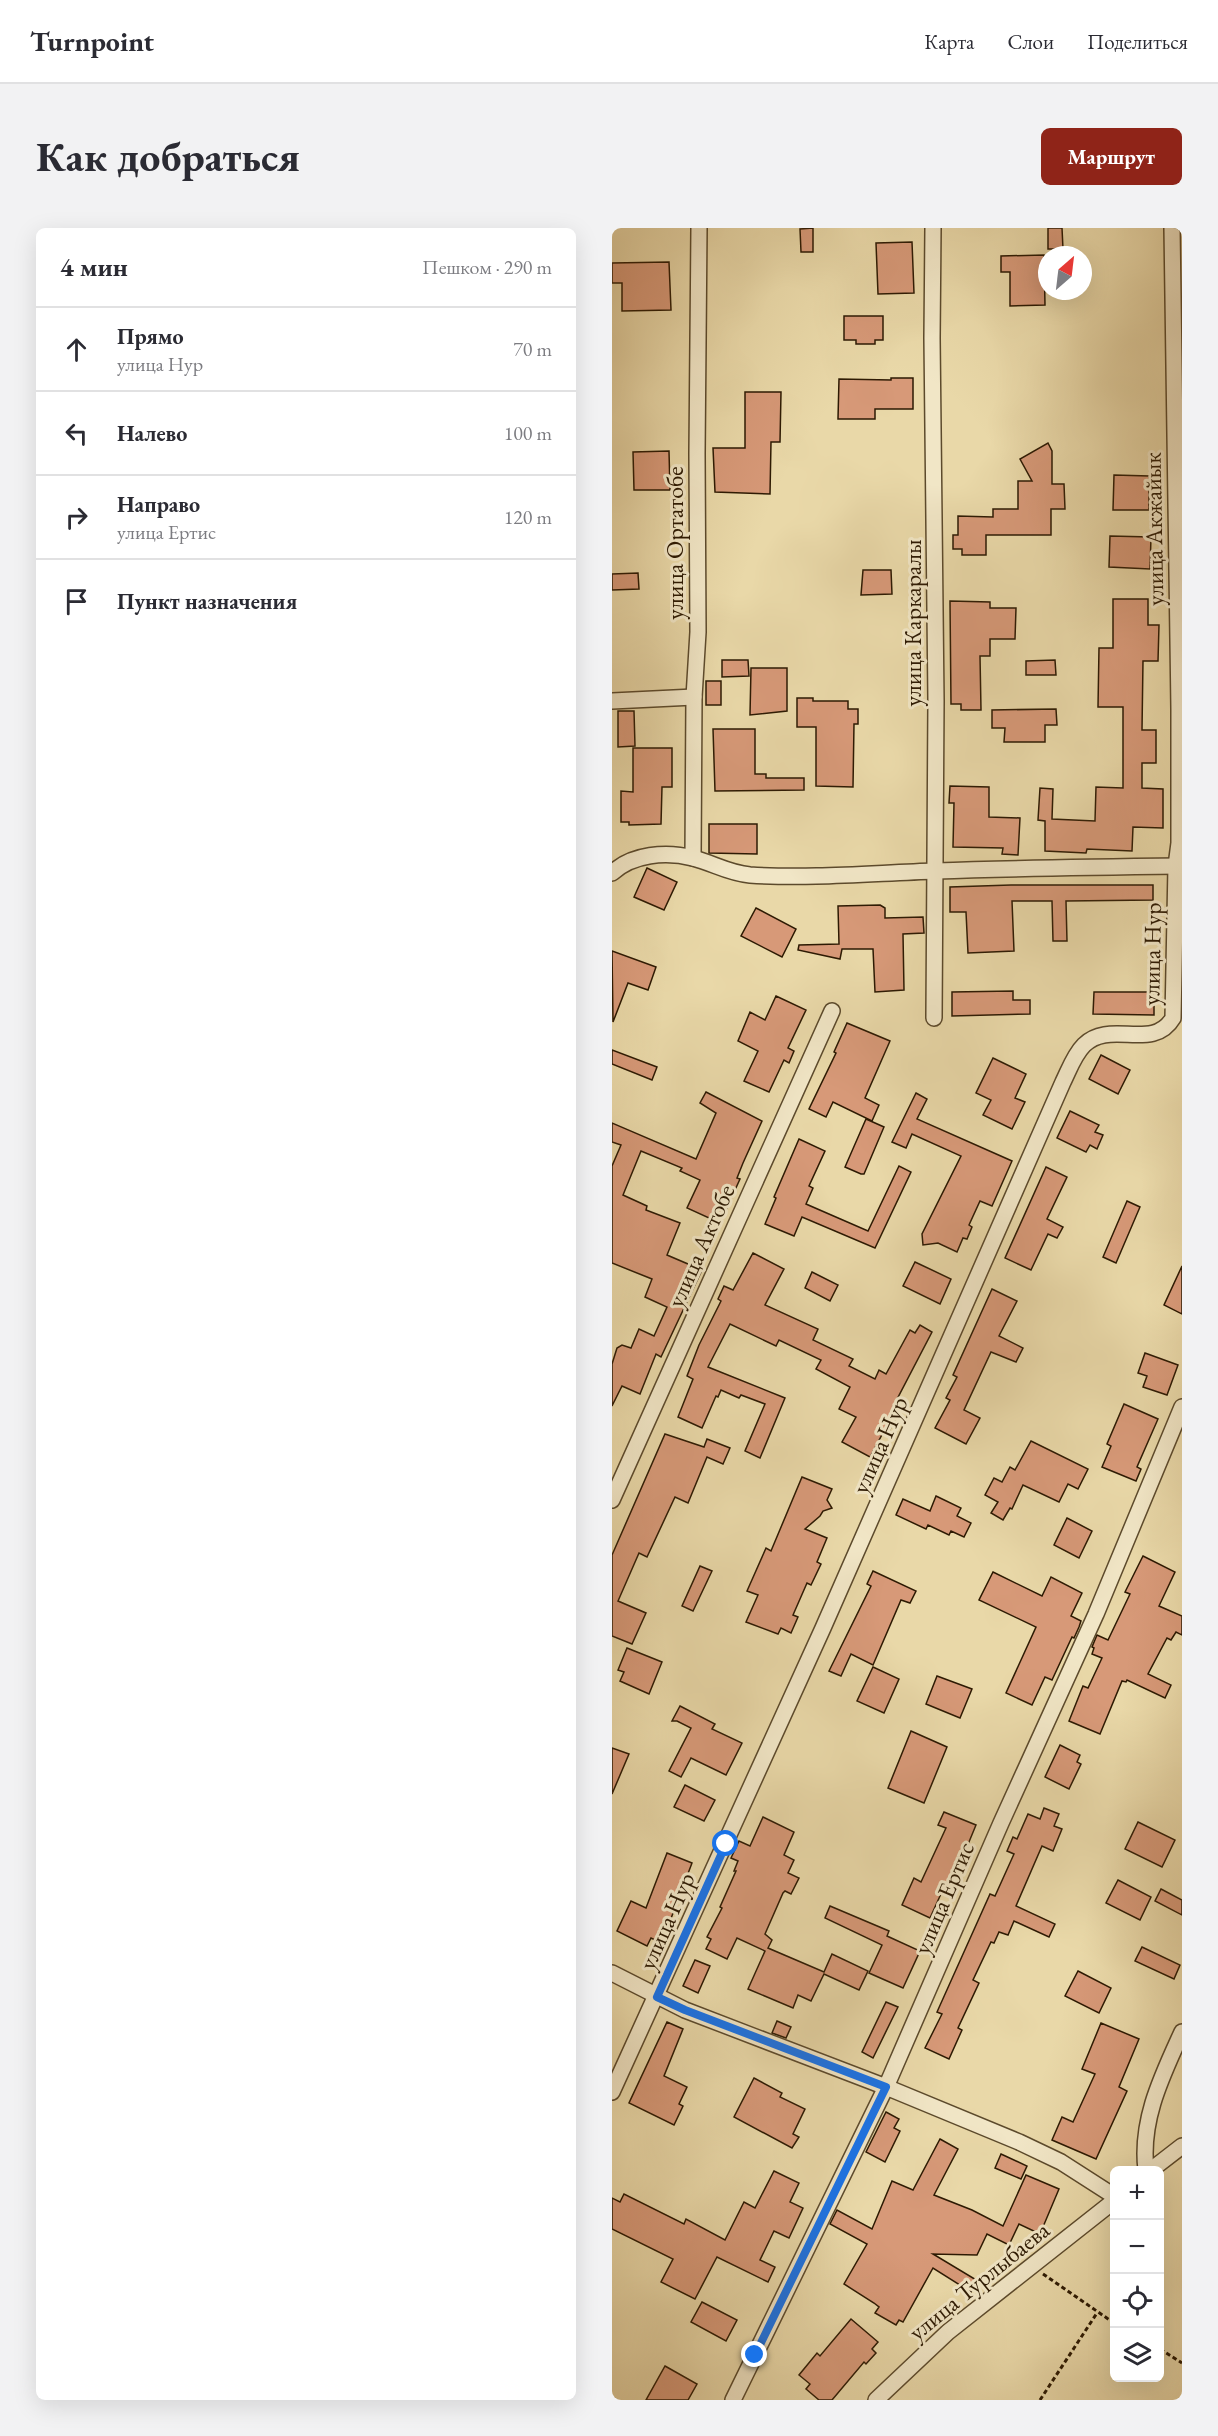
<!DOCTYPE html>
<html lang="ru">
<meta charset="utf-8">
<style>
:root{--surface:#fff;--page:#f2f2f3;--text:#2b2b33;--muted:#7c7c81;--line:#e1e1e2;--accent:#8f2418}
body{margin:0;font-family:"EB Garamond",serif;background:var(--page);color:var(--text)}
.controls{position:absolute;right:18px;bottom:18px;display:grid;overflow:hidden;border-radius:9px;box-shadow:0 6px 24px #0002}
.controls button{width:54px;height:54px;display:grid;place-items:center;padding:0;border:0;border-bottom:2px solid var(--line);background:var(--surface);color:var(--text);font:30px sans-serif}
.compass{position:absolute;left:426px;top:18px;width:54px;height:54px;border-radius:50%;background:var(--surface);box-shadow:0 6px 24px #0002;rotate:28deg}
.stop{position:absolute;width:18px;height:18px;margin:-14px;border:4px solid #1a73e8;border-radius:50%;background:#fff}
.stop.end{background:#1a73e8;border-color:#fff;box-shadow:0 2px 6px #0008}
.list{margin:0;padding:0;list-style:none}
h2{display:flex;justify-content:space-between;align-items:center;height:78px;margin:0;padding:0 24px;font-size:26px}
h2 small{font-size:20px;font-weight:400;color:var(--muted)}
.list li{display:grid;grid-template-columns:39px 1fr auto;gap:18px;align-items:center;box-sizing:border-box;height:84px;padding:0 24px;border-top:2px solid var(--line)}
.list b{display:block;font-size:22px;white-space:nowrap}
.list p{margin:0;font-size:20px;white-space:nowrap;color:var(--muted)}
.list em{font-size:20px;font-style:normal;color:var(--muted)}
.icon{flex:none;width:33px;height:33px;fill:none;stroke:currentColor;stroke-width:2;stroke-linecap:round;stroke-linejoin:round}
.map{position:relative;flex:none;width:570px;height:2172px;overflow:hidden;border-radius:9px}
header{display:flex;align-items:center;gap:36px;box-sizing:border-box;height:84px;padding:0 30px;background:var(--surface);border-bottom:2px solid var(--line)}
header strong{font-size:28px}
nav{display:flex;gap:33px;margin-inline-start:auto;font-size:21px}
.intro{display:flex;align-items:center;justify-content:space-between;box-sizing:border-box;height:144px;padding:0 36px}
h1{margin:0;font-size:42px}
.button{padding:15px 27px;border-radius:9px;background:var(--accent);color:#fff;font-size:21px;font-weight:700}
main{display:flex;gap:36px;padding:0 36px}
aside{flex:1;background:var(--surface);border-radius:9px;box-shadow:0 6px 24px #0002}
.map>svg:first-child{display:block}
.building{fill:#d79978;stroke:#2d1a03;stroke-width:1.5}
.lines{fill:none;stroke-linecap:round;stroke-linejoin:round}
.minor-casing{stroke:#5c4a2c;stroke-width:18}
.path{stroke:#2d1a03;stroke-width:3;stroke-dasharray:4.5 3;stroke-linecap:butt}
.minor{stroke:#f1e6c6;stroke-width:15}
.route{stroke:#1a73e8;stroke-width:8}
.labels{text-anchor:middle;stroke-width:6;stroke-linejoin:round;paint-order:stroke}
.street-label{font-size:24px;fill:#2d1a03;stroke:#f1e6c6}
</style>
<header>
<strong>Turnpoint</strong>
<nav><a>Карта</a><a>Слои</a><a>Поделиться</a></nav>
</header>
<div class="intro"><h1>Как добраться</h1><a class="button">Маршрут</a></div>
<main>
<aside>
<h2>4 мин<small>Пешком · 290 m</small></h2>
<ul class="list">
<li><svg class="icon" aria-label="ahead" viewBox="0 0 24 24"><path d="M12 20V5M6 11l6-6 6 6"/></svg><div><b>Прямо</b><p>улица Нур</p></div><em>70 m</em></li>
<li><svg class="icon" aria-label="left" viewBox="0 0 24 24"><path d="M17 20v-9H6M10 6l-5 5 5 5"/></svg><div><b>Налево</b></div><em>100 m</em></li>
<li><svg class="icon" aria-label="right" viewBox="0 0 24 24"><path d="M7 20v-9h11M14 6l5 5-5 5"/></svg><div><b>Направо</b><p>улица Ертис</p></div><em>120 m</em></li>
<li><svg class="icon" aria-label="arrive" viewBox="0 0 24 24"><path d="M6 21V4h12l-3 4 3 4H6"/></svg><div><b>Пункт назначения</b></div></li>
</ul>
</aside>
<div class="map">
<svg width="570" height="2172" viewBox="0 0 570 2172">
<rect width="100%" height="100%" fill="#e9d8a8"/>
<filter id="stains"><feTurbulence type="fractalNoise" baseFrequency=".00333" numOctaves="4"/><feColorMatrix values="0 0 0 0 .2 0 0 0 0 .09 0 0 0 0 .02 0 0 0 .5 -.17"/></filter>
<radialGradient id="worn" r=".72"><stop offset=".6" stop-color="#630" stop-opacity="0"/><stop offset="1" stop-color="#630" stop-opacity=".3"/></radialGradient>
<g class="building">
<polygon points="201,0 201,24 189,24 188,1"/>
<polygon points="436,0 450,0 451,21 436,21"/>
<polygon points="300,14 302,65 266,66 264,15"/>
<polygon points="432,27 433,77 398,78 398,44 389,44 389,28"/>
<polygon points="57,34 59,82 10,83 10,55 0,55 0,35"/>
<polygon points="232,88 271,88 271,112 263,112 263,116 244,116 244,112 232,112"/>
<polygon points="279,150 301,150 301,181 263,181 263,191 226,191 227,151 279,152"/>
<polygon points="133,164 169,164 168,214 159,214 158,266 103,264 101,220 133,220"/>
<polygon points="436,215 440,223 440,256 452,256 453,281 439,281 439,307 374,307 374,327 350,327 350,321 341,321 341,307 346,307 346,288 381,289 381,281 406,281 406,253 420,253 408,231"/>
<polygon points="57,223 58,262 22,262 21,224"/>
<polygon points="502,247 537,248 537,282 501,282"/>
<polygon points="498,308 539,309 538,341 497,339"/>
<polygon points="251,342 279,342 280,366 249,367"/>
<polygon points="26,345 27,361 0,362 0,346"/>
<polygon points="501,371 536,371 536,397 547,397 546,433 531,433 530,502 544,502 544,535 530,535 530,560 551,561 551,600 521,599 520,623 475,621 474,625 433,623 433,593 426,592 428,560 441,561 440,591 483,593 484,559 511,560 511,479 486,479 487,420 501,420"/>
<polygon points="338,373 378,374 378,380 404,380 403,411 378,411 378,428 368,428 369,482 349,482 349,476 339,476"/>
<polygon points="110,432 136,432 137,448 110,449"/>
<polygon points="443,432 444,447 414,447 414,433"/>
<polygon points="139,440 175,440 175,483 138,487"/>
<rect x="94" y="453" width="15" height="24"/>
<polygon points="185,470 201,470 201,473 236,473 236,481 246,481 246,496 242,496 241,559 204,558 204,499 185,499"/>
<polygon points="444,481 445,497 433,497 433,514 392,514 393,500 380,500 380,482"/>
<polygon points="6,483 22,483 23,518 6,519"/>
<polygon points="101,501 143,501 143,546 154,546 154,550 192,550 192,562 103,563"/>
<polygon points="21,520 60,520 60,559 50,559 49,596 17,597 17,594 9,594 9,563 21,564"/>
<polygon points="338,558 377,559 377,589 408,590 406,627 390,626 391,620 341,619 342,575 337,575"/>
<polygon points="97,596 145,596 145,626 97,625"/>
<polygon points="35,640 65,654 52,682 22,669"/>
<polygon points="399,657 541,657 541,672 454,673 455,713 441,713 440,673 400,673 402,723 356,725 354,684 338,684 338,659"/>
<polygon points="268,677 273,680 273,690 311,689 312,705 291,706 292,762 263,764 261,721 230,721 228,731 186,722 187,717 227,716 226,678"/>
<polygon points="144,680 184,701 170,729 129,708"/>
<polygon points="0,723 44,739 36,762 16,755 1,794"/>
<polygon points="401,763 401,772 418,772 418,786 340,788 340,764"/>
<polygon points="482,764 542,764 542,787 481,786"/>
<polygon points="164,768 194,782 176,820 182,823 177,835 172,832 157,864 132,853 146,823 126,813 138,784 153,792"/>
<polygon points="235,795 278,813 253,870 267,877 260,893 221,874 214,889 197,881 224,825 222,824"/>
<polygon points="0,822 45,839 40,852 0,836"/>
<polygon points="489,827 518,842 506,866 477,851"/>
<polygon points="381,830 414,846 403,870 413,874 400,901 371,887 379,872 364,865"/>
<polygon points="94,864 150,893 131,935 125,950 128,951 108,995 75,980 88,952 68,943 70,940 29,923 11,967 35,978 34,982 68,995 55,1027 90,1042 49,1129 44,1126 28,1166 10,1158 0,1178 0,1136 5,1120 10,1117 19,1120 27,1101 42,1108 55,1079 33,1069 40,1051 0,1035 0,938 9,917 0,914 0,895 84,931 104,885 88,875"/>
<polygon points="304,865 315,871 305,891 400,933 380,978 368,973 357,997 360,999 355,1011 351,1010 345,1024 326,1015 311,1017 310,1006 349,928 300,906 294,920 280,914"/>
<polygon points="458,883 487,897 483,904 491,907 485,921 478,917 474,924 445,910"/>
<polygon points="254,891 272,899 252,946 249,946 233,939"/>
<polygon points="187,911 213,923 197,958 201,960 194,976 256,1003 287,938 299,944 263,1020 190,989 182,1008 153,996 164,970 162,969"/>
<polygon points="434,939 455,949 435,991 451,999 445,1010 436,1006 419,1042 393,1030"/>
<polygon points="515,973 528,979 504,1035 491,1029"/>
<polygon points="141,1025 172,1041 153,1077 206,1101 201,1112 241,1131 237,1138 263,1151 267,1142 274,1146 298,1102 303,1105 308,1097 320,1104 281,1179 288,1182 276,1205 272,1203 258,1229 230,1214 244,1189 227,1181 238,1159 204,1141 209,1132 167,1112 164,1118 118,1096 96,1139 173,1170 148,1230 133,1223 153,1176 129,1167 127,1170 109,1162 106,1169 104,1168 90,1200 66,1189 81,1151 75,1148 87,1117 109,1073 106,1071 112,1058 121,1062"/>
<polygon points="303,1034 339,1051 328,1076 291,1058"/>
<polygon points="570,1038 570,1086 552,1077"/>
<polygon points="200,1044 226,1057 218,1073 193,1060"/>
<polygon points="380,1061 405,1073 387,1108 411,1120 404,1134 379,1124 352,1182 368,1190 354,1216 323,1200 338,1172 334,1170 345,1149 341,1147"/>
<polygon points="533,1125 566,1137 555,1167 531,1159 535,1148 526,1145"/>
<polygon points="512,1176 546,1191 525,1239 529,1241 524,1253 490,1239 499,1218 495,1216"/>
<polygon points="53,1206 92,1219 95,1211 118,1220 111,1236 95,1229 76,1275 63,1269 35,1329 27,1325 6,1373 34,1385 20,1416 0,1408 0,1327"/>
<polygon points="419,1213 476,1241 466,1261 456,1256 447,1274 411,1257 400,1281 398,1280 391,1292 379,1285 386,1274 373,1267 382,1250 390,1254 398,1239 403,1242"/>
<polygon points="190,1249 220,1261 215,1272 220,1280 211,1283 208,1288 193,1301 215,1310 205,1334 209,1336 199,1357 195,1355 181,1387 186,1389 179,1405 169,1400 166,1406 134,1394 146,1367 135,1363 154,1320 159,1323"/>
<polygon points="324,1268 349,1280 345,1288 359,1295 352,1309 339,1303 337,1307 316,1297 314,1301 284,1287 291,1271 318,1283"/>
<polygon points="455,1290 480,1303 467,1330 442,1317"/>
<polygon points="531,1328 563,1344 547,1378 570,1388 570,1407 564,1404 559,1412 555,1410 536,1446 559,1457 553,1470 515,1452 514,1454 510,1453 488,1506 457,1493 471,1458 476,1460 490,1430 480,1426 482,1420 480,1419 485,1407 496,1412 518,1366 513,1364"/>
<polygon points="88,1338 100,1343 81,1383 70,1378"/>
<polygon points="261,1343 304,1363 298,1375 289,1372 261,1437 239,1426 229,1448 217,1443 259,1358 255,1356"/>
<polygon points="381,1344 430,1368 439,1349 470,1365 459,1388 469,1393 467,1399 462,1410 460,1409 440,1452 433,1449 420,1477 394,1465 424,1399 367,1372"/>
<polygon points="15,1420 50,1434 37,1466 8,1453 12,1444 6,1442"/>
<polygon points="261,1439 287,1451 272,1485 245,1473"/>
<polygon points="325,1448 360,1461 348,1490 314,1476"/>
<polygon points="68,1478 103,1496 100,1501 130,1515 114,1547 79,1530 69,1549 57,1543 79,1500 65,1493 60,1493"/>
<polygon points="299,1503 335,1519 312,1575 276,1560"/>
<polygon points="448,1517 468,1527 465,1534 469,1536 457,1561 433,1549"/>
<polygon points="0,1520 17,1526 0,1566"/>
<polygon points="73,1557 103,1572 92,1593 62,1579"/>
<polygon points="432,1580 447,1586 442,1598 450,1601 441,1623 430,1618 404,1678 443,1696 437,1709 402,1693 396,1707 387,1704 382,1715 379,1714 361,1752 367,1755 346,1800 350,1802 337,1831 313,1820 330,1786 325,1784 378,1666 383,1668 402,1626 395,1623 401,1609 405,1611 416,1586 428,1591"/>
<polygon points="332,1584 364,1597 338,1660 333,1657 318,1690 290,1677 302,1650 309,1654 334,1600 326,1597"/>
<polygon points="151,1589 182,1604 172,1627 182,1632 176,1645 187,1650 179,1666 173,1663 171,1665 153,1706 160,1712 156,1720 212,1744 220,1726 256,1743 247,1762 212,1746 199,1773 186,1767 181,1780 136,1761 153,1723 125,1710 115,1731 94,1721 99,1711 95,1709 110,1680 108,1679 124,1643 122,1643 126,1633 119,1630 127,1613 138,1618"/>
<polygon points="526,1594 563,1612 550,1639 513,1621"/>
<polygon points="55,1625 80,1635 55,1701 58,1702 52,1716 39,1710 35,1718 5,1703 19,1673 34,1680"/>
<polygon points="506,1652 539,1669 528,1692 494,1675"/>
<polygon points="549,1661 570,1672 570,1687 543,1673"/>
<polygon points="218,1678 277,1703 275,1708 308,1723 291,1760 257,1745 270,1717 213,1690"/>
<polygon points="530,1719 568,1737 562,1751 523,1733"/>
<polygon points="83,1732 98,1738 86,1765 71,1758"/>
<polygon points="466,1743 499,1760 487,1785 453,1768"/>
<polygon points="274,1774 286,1779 261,1830 250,1824"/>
<polygon points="165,1793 179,1799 174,1810 160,1805"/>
<polygon points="55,1794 71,1801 52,1848 75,1859 67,1876 71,1878 62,1897 17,1875"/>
<polygon points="489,1795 527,1811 507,1859 515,1863 484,1931 440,1912 450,1889 461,1894 483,1846 470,1841"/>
<polygon points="142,1850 170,1865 168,1869 193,1881 181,1906 187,1909 180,1920 122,1889"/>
<polygon points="274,1884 287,1891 282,1900 288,1903 273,1934 254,1924"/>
<polygon points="328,1911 346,1921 322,1967 360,1982 391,1998 414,1947 447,1961 428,2006 407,1996 397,2017 375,2006 365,2027 321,2026 366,2053 359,2064 321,2040 291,2094 287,2092 284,2097 263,2085 267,2079 262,2075 232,2056 255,2016 218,1996 225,1982 260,2001 280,1953 301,1962"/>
<polygon points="389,1926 415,1938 409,1951 383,1940"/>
<polygon points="162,1943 187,1955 178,1974 191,1980 177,2010 162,2003 148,2032 163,2039 156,2054 105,2029 83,2071 49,2054 61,2031 0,2001 0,1970 8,1974 12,1966 72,1996 74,1991 113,2012 132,1974 143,1980"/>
<polygon points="90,2074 125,2092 114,2113 79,2094"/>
<polygon points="239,2091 266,2114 260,2121 264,2125 254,2136 252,2134 220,2172 207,2172 194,2161 198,2156 187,2147 205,2125 208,2128"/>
<polygon points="53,2138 85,2156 76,2172 34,2172"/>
</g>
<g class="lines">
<g class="minor-casing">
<g id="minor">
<polyline points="321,0 320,110 324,473 322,790"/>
<polyline points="0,473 82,469"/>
<polyline points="81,630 82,469 86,404 85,226 87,0"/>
<path d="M0,645C20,626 54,623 81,630C101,635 116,645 138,647C200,651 262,645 324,643C406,640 488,639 570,638"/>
<polyline points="0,1272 220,783"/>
<polyline points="0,1745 73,1782 274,1859 407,1914 449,1934 502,1968"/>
<path d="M0,1864L211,1400L451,854C457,842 462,827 472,817C498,791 541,824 561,790L564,638L567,615V481L560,0"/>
<path d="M534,1942C528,1892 550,1848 570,1804"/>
<polyline points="539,1942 570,1918"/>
<polyline points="121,2172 274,1859 389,1595 484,1386 570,1179"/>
<polyline points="264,2172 336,2104 502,1973"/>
</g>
</g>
<g class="path">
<polyline points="431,2046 502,2095"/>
<polyline points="548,2121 570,2135"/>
<polyline points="428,2172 485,2085"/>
</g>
<use href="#minor" class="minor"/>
</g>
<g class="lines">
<polyline class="route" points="114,1616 45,1769 73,1782 274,1859 143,2127"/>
</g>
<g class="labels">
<g class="street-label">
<text transform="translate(542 301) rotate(-91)" y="8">улица Акжайык</text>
<text transform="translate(63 315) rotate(-90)" y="8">улица Ортатобе</text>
<text transform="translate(301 395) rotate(-90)" y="8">улица Каркаралы</text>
<text transform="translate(540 726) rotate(-89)" y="8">улица Нур</text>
<text transform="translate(89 1018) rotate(-66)" y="8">улица Актобе</text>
<text transform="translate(268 1217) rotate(-66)" y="8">улица Нур</text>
<text transform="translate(332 1670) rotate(-67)" y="8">улица Ертис</text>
<text transform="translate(55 1693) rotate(-66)" y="8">улица Нур</text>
<text transform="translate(367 2053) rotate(-39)" y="8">улица Турлыбаева</text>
</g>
</g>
<rect width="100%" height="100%" filter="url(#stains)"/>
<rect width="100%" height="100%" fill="url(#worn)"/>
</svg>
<div class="controls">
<button>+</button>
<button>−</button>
<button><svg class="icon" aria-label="locate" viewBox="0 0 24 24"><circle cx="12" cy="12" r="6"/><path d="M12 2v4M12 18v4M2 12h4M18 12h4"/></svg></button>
<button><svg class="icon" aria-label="layers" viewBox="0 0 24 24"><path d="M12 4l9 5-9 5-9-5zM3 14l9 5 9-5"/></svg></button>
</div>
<svg class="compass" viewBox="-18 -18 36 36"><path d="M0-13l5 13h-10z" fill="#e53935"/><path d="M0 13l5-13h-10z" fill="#7c7c81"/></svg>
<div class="stop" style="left:114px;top:1616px"></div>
<div class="stop end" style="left:143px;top:2127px"></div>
</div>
</main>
